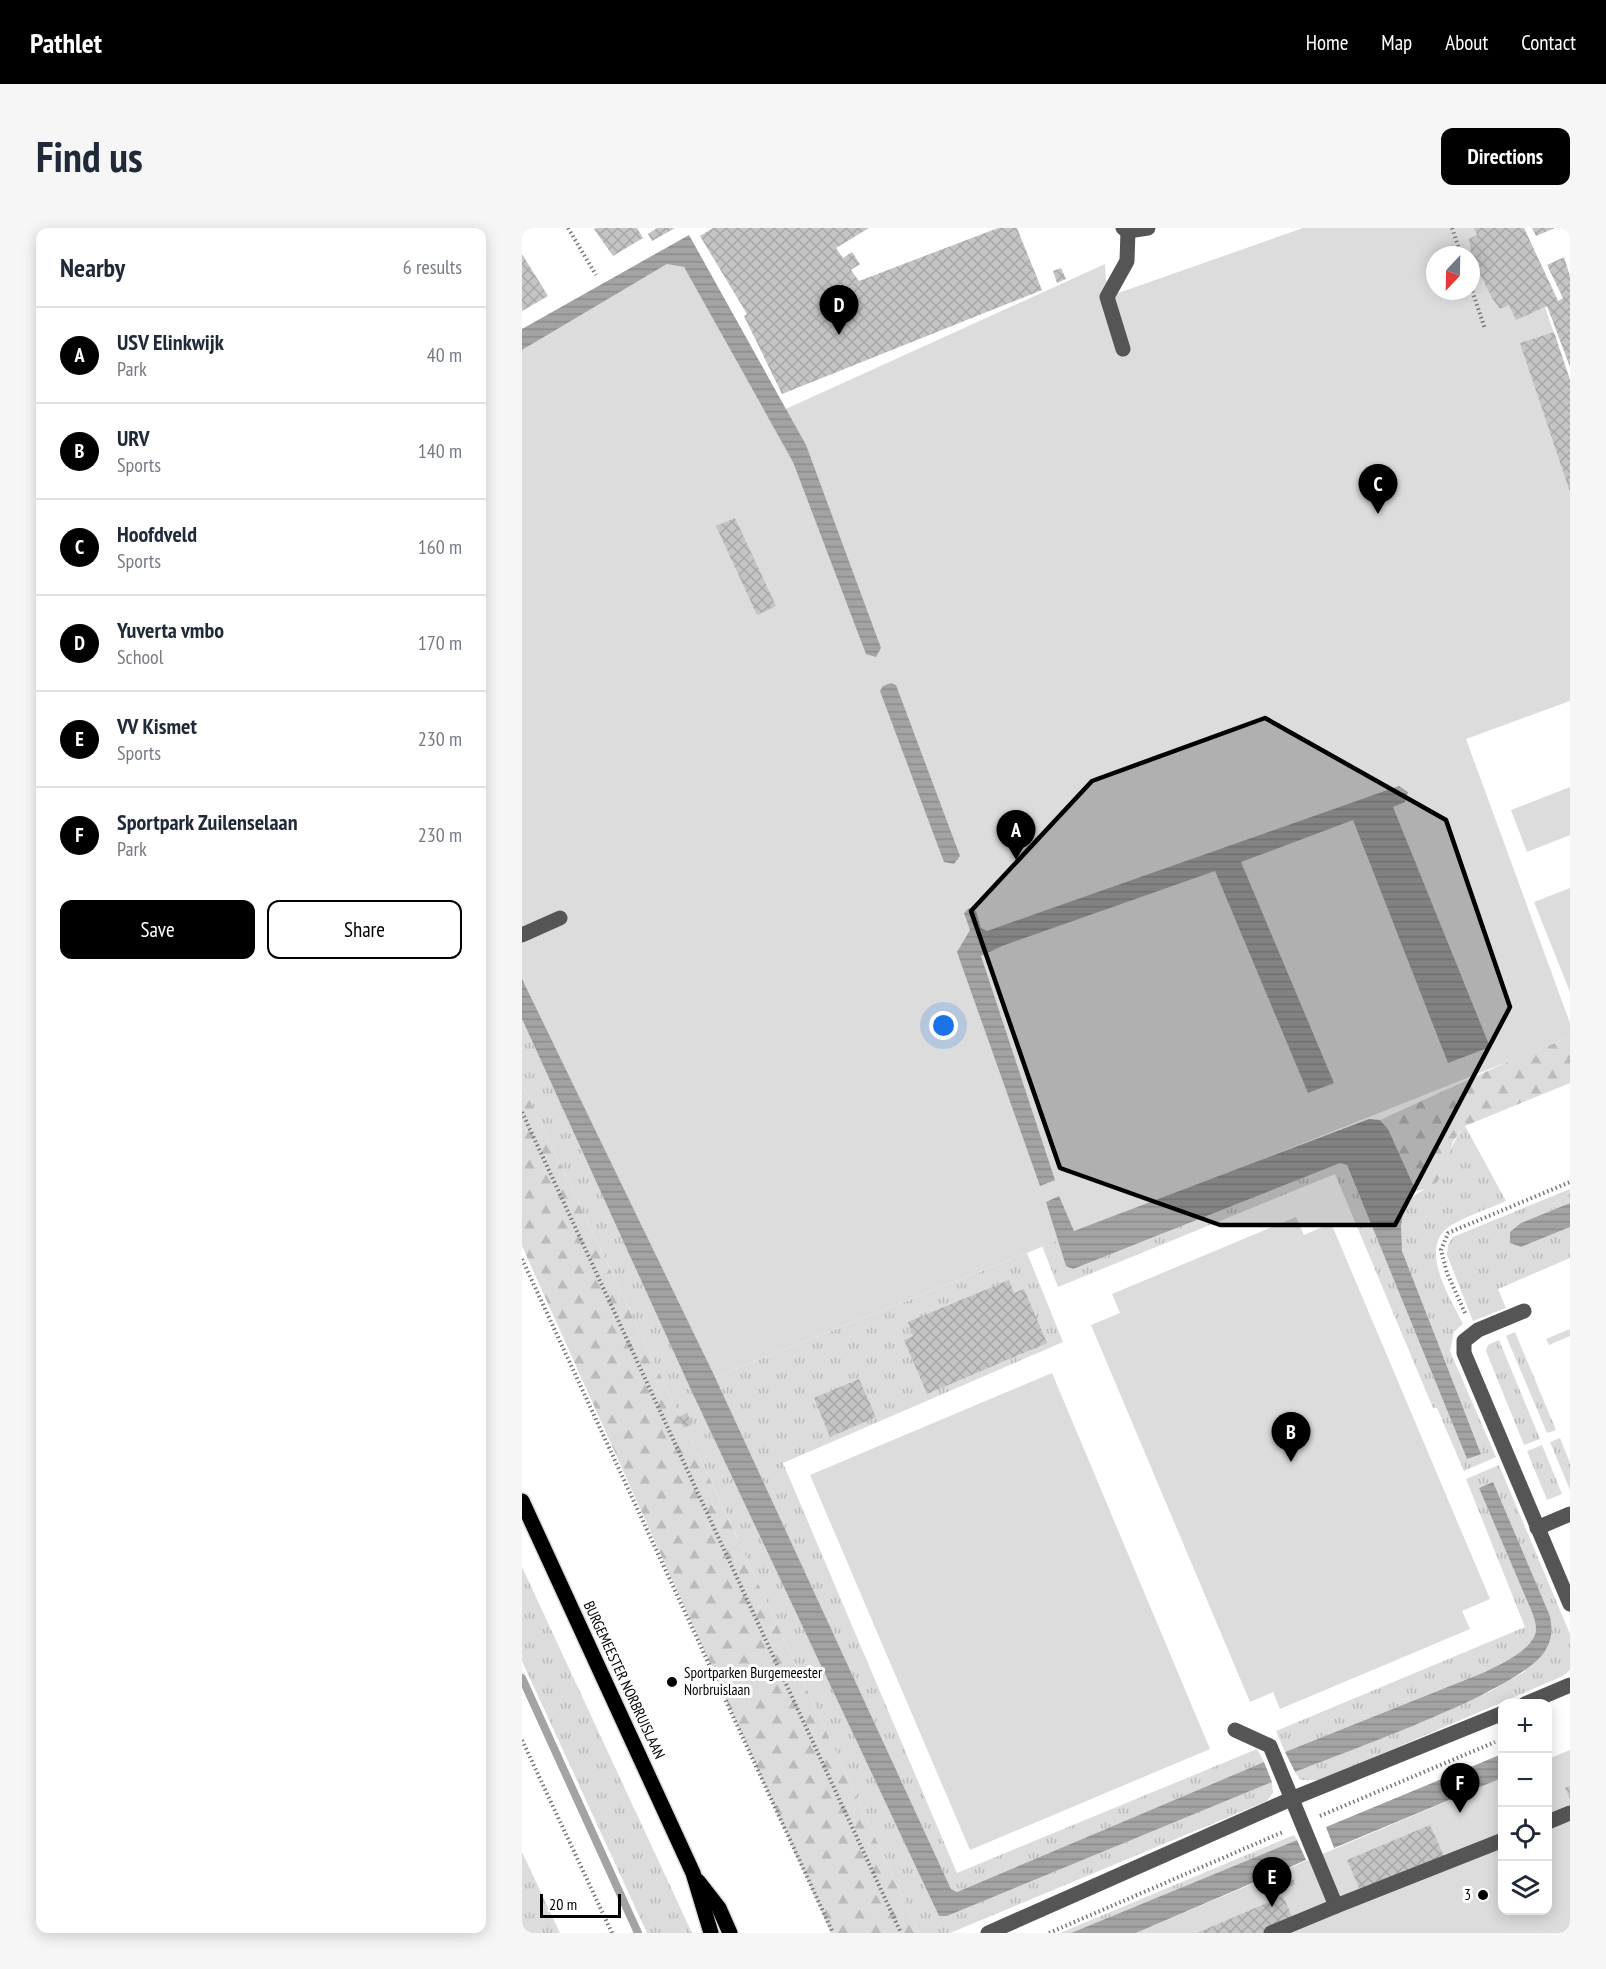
<!DOCTYPE html>
<meta charset="utf-8">
<style>
:root{--surface:#fff;--page:#f6f6f7;--text:#1f2937;--muted:#747a83;--line:#e0e1e3;--accent:#000}
body{margin:0;font-family:"PT Sans Narrow",sans-serif;background:var(--page);color:var(--text)}
.controls{position:absolute;right:18px;bottom:18px;display:grid;overflow:hidden;border-radius:12px;box-shadow:0 3px 15px #0003}
.controls button{width:54px;height:54px;display:grid;place-items:center;padding:0;border:0;border-bottom:2px solid var(--line);background:var(--surface);color:var(--text);font:30px sans-serif}
.compass{position:absolute;left:904px;top:18px;width:54px;height:54px;border-radius:50%;background:var(--surface);box-shadow:0 3px 15px #0003;rotate:202deg}
.scale{position:absolute;left:18px;bottom:15px;width:81px;box-sizing:border-box;padding-left:6px;border:3px solid #000;border-top:0;font-size:16px;line-height:21px;white-space:nowrap;color:#000;-webkit-text-stroke:4px #fff;paint-order:stroke}
.you{position:absolute;left:422px;top:798px;width:21px;height:21px;margin:-15px;border:4px solid #fff;border-radius:50%;background:#1a73e8;box-shadow:0 0 0 9px #1a73e833}
.badge{display:grid;place-items:center;width:39px;height:39px;border-radius:50%;background:var(--accent);color:#fff;font-size:20px;font-weight:700}
.pin{position:absolute;translate:-50% -50px;filter:drop-shadow(0 2px 3px #0008)}
.pin::after{content:'';position:absolute;top:32px;width:21px;height:18px;background:inherit;clip-path:polygon(0 0,100% 0,50% 100%)}
.list{margin:0;padding:0;list-style:none}
h2{display:flex;justify-content:space-between;align-items:center;height:78px;margin:0;padding:0 24px;font-size:26px}
h2 small{font-size:20px;font-weight:400;color:var(--muted)}
.list li{display:grid;grid-template-columns:39px 1fr auto;gap:18px;align-items:center;box-sizing:border-box;height:96px;padding:0 24px;border-top:2px solid var(--line)}
.list b{display:block;font-size:22px;white-space:nowrap}
.list p{margin:0;font-size:20px;white-space:nowrap;color:var(--muted)}
.list em{font-size:20px;font-style:normal;color:var(--muted)}
.actions{display:flex;gap:12px;padding:18px 24px}
.actions a{flex:1;padding:14px 0;border:2px solid var(--accent);border-radius:12px;text-align:center;font-size:21px;color:var(--accent)}
.actions .main{background:var(--accent);color:#fff}
.icon{flex:none;width:33px;height:33px;fill:none;stroke:currentColor;stroke-width:2;stroke-linecap:round;stroke-linejoin:round}
.map{position:relative;flex:none;width:1048px;height:1705px;overflow:hidden;border-radius:12px}
header{display:flex;align-items:center;gap:36px;box-sizing:border-box;height:84px;padding:0 30px;background:var(--accent);color:#fff}
header strong{font-size:28px}
nav{display:flex;gap:33px;margin-inline-start:auto;font-size:21px}
.intro{display:flex;align-items:center;justify-content:space-between;box-sizing:border-box;height:144px;padding:0 36px}
h1{margin:0;font-size:42px}
.button{padding:15px 27px;border-radius:12px;background:var(--accent);color:#fff;font-size:21px;font-weight:700}
main{display:flex;gap:36px;padding:0 36px}
aside{flex:1;background:var(--surface);border-radius:12px;box-shadow:0 3px 15px #0003}
.map>svg:first-child{display:block}
.grass{fill:url(#grass-tufts)}
.forest{fill:url(#forest-firs)}
.park{fill:#dcdcdc;fill-rule:evenodd}
.water{fill:url(#water-rules)}
.lines{fill:none;stroke-linecap:round;stroke-linejoin:round}
.stream{stroke:#a3a3a3;stroke-width:8}
.building{fill:url(#building-cross-hatch)}
.major-casing{stroke:#dbdbdb;stroke-width:18}
.path{stroke:#777;stroke-width:4;stroke-dasharray:1.5 3;stroke-linecap:butt}
.minor{stroke:#555;stroke-width:15}
.major{stroke:#000;stroke-width:15}
.marked{fill:#000;fill-opacity:0.2;stroke:#000;stroke-width:4.5;stroke-linejoin:round}
.poi-dot{fill:#000;stroke:#fff;stroke-width:2}
.labels{text-anchor:middle;stroke-width:6;stroke-linejoin:round;paint-order:stroke}
.poi-label{font-size:15px;fill:#000;stroke:#fff;text-anchor:start}
.street-label{font-size:15px;fill:#000;stroke:#fff}
</style>
<header>
<strong>Pathlet</strong>
<nav><a>Home</a><a>Map</a><a>About</a><a>Contact</a></nav>
</header>
<div class="intro"><h1>Find us</h1><a class="button">Directions</a></div>
<main>
<aside>
<h2>Nearby<small>6 results</small></h2>
<ul class="list">
<li><span class="badge">A</span><div><b>USV Elinkwijk</b><p>Park</p></div><em>40 m</em></li>
<li><span class="badge">B</span><div><b>URV</b><p>Sports</p></div><em>140 m</em></li>
<li><span class="badge">C</span><div><b>Hoofdveld</b><p>Sports</p></div><em>160 m</em></li>
<li><span class="badge">D</span><div><b>Yuverta vmbo</b><p>School</p></div><em>170 m</em></li>
<li><span class="badge">E</span><div><b>VV Kismet</b><p>Sports</p></div><em>230 m</em></li>
<li><span class="badge">F</span><div><b>Sportpark Zuilenselaan</b><p>Park</p></div><em>230 m</em></li>
</ul>
<div class="actions"><a class="main">Save</a><a>Share</a></div>
</aside>
<div class="map">
<svg width="1048" height="1705" viewBox="0 0 1048 1705">
<defs>
<pattern id="grass-tufts" width="24" height="20" patternUnits="userSpaceOnUse" patternTransform="scale(1.5)"><rect width="24" height="20" fill="#dcdcdc"/><path d="M3 7l-1-3M5 7V3M7 7l1-3M15 17l-1-3M17 17v-4M19 17l1-3" fill="none" stroke="#bbb"/></pattern>
<pattern id="forest-firs" width="22" height="20" patternUnits="userSpaceOnUse" patternTransform="scale(1.5)"><rect width="22" height="20" fill="#dcdcdc"/><path d="M5 1l3.5 6h-7zM16 11l3.5 6h-7z" fill="#bbb"/></pattern>
<pattern id="water-rules" width="6" height="5" patternUnits="userSpaceOnUse" patternTransform="scale(1.5)"><rect width="6" height="5" fill="#a3a3a3"/><path d="M0 2.5h6" fill="none" stroke="#8b8b8b"/></pattern>
<pattern id="building-cross-hatch" width="8" height="8" patternUnits="userSpaceOnUse" patternTransform="scale(1.5)"><rect width="8" height="8" fill="#c4c4c4"/><path d="M0 0l8 8M0 8l8-8" fill="none" stroke="#a7a7a7"/></pattern>
</defs>
<rect width="100%" height="100%" fill="#fff"/>
<g class="grass">
<polygon points="0,791 169,1162 417,1688 425,1688 750,1554 751,1565 745,1573 428,1705 397,1705 202,1281 0,856"/>
<path d="M943,898L984,973C966,981 944,988 928,998C895,1020 929,1071 941,1096L932,1104L928,1123L974,1229L942,1243L915,1180H911L813,946L536,1059L516,1007L818,935L825,937L945,1231L959,1225L885,1041C875,1007 871,969 912,958C926,936 926,918 943,898Z"/>
<polygon points="1048,961 1048,975 999,995 988,1015 999,1019 1048,999 1048,1030 976,1061 984,1080 951,1093 925,1027 926,1017 931,1009"/>
<polygon points="505,1025 541,1114 261,1235 435,1645 735,1521 742,1534 435,1664 429,1661 193,1149"/>
<polygon points="1048,1101 1048,1108 1027,1117 1024,1111"/>
<polygon points="993,1104 1034,1202 1025,1205 984,1108"/>
<polygon points="977,1112 1018,1211 1002,1217 964,1123 966,1117"/>
<polygon points="1038,1210 1048,1235 1048,1262 1028,1214"/>
<polygon points="1020,1217 1040,1266 1025,1272 1005,1223"/>
<path d="M977,1237L1048,1406V1442L1041,1448L799,1552H778L773,1544L967,1464L1002,1444L1028,1388L970,1255L957,1260L1012,1389C1013,1393 1014,1399 1014,1403C1010,1423 978,1436 963,1444L763,1524L754,1503L1003,1399L944,1251Z"/>
<polygon points="0,1339 170,1705 125,1705 0,1433"/>
<polygon points="772,1607 775,1612 549,1705 538,1705"/>
<polygon points="0,1624 38,1705 0,1705"/>
</g>
<g class="forest">
<polygon points="1048,809 1048,855 943,898 931,913 923,941 912,959 894,963 866,901 858,892 994,830"/>
<polygon points="0,856 202,1281 397,1705 309,1705 0,1018"/>
</g>
<g class="park">
<path d="M781,0H1002L1036,73L1023,79L1048,152V473L944,511L1048,795V809L193,1149L0,753V122L145,36L162,39L246,189L583,36L585,69ZM913,27H949V63H913Z"/>
<polygon points="1048,559 1048,607 1005,624 989,582"/>
<polygon points="1048,660 1048,764 1012,674"/>
<polygon points="774,989 782,1007 809,995 968,1371 940,1383 948,1401 758,1481 751,1464 728,1474 569,1097 598,1085 590,1066"/>
<polygon points="530,1145 688,1521 448,1622 288,1247"/>
<polygon points="1048,1522 1048,1705 614,1705 980,1550 981,1682 1026,1682 1026,1531"/>
</g>
<g class="water">
<polygon points="167,7 284,217 359,420 354,429 344,426 271,234 162,39 145,36 0,122 0,101"/>
<polygon points="369,455 374,457 438,628 432,636 422,634 358,463 361,458"/>
<polygon points="877,558 886,564 883,574 871,579 968,819 926,835 831,592 719,634 812,855 786,865 693,643 480,718 459,728 533,952 518,958 435,724 448,702 442,685 447,680 454,683 459,700 465,703"/>
<polygon points="0,751 193,1149 429,1661 435,1664 742,1534 750,1554 425,1688 417,1688 169,1162 0,791"/>
<polygon points="847,891 858,892 866,901 894,963 882,977 879,998 880,1023 959,1226 945,1231 825,937 818,935 551,1041 544,1038 524,974 537,968 552,1003"/>
<polygon points="1048,975 1048,999 999,1019 988,1015 988,1004 999,995"/>
<path d="M971,1254L1028,1388C1030,1401 1031,1410 1023,1423C998,1463 824,1523 773,1544L763,1524L963,1444C978,1436 1010,1423 1014,1403C1014,1399 1013,1393 1012,1389L957,1260Z"/>
<polygon points="980,1526 980,1550 812,1620 804,1599"/>
<polygon points="775,1612 784,1632 614,1705 549,1705"/>
</g>
<g class="lines">
<polyline class="stream" points="0,1450 116,1705"/>
</g>
<g class="building">
<polygon points="75,0 115,0 121,10 91,28 72,1"/>
<polygon points="135,0 153,0 130,13 126,6"/>
<polygon points="191,0 347,0 314,20 321,30 330,24 338,36 329,42 337,53 476,0 495,0 520,62 260,166 222,88 225,86 178,8"/>
<polygon points="952,0 1002,0 1036,73 1041,70 1025,37 1042,29 1048,48 1048,139 1025,78 994,92 987,77 978,81 970,70 950,30 947,11 955,7"/>
<polygon points="1010,0 1033,0 1014,8"/>
<polygon points="0,26 26,68 0,83"/>
<polygon points="539,40 544,51 535,55 531,43"/>
<polygon points="1032,104 1048,152 1048,264 998,115"/>
<polygon points="213,290 254,378 235,387 194,298"/>
<polygon points="487,1052 492,1065 502,1061 525,1115 405,1166 382,1112 391,1108 386,1094"/>
<polygon points="337,1151 354,1189 308,1209 292,1170"/>
<polygon points="165,1185 170,1196 162,1200 157,1189"/>
<polygon points="1048,1558 1048,1571 1043,1560"/>
<polygon points="908,1597 922,1628 839,1664 825,1632"/>
<polygon points="771,1651 773,1656 767,1659 765,1654"/>
<polygon points="761,1668 772,1693 743,1705 675,1705"/>
</g>
<g class="lines">
<g class="major-casing">
<g id="major">
<polyline points="0,1273 171,1645 189,1705"/>
<polyline points="176,1653 197,1680 208,1705"/>
</g>
</g>
<g class="path">
<polyline points="46,0 74,47"/>
<polyline points="930,0 939,27"/>
<polyline points="949,59 963,101"/>
<polyline points="0,884 379,1705"/>
<polyline points="0,1031 311,1705"/>
<polyline points="943,1085 925,1045 919,1022 926,1005 1048,954"/>
<polyline points="0,1512 90,1705"/>
<polyline points="798,1588 973,1514"/>
<polyline points="527,1705 761,1604"/>
</g>
<g class="minor">
<polyline points="601,0 606,3 626,0"/>
<polyline points="601,121 585,69 605,33 606,3"/>
<polyline points="0,707 38,690"/>
<polyline points="1002,1083 956,1102 942,1113 942,1125 1048,1376"/>
<polyline points="1015,1300 1048,1286"/>
<polyline points="1003,1476 1048,1457"/>
<polyline points="713,1502 748,1518 814,1678 981,1612"/>
<polyline points="1026,1594 1048,1585"/>
<polyline points="466,1705 769,1571 981,1485"/>
<polyline points="749,1705 814,1678"/>
</g>
<use href="#major" class="major"/>
</g>
<path class="marked" d="M743,490L924,592L988,779L873,997H698L538,940L449,683L570,553Z"/>
<g class="poi-dot">
<circle cx="150" cy="1454" r="6"/>
<circle cx="961" cy="1667" r="6"/>
</g>
<g class="labels">
<g class="poi-label">
<text x="162" y="1450">Sportparken Burgemeester<tspan x="162" dy="17">Norbruislaan</tspan></text>
<text x="949" y="1672" text-anchor="end">3</text>
</g>
<g class="street-label">
<text transform="translate(102 1452) rotate(65)" y="5">BURGEMEESTER NORBRUISLAAN</text>
</g>
</g>
</svg>
<div class="controls">
<button>+</button>
<button>−</button>
<button><svg class="icon" aria-label="locate" viewBox="0 0 24 24"><circle cx="12" cy="12" r="6"/><path d="M12 2v4M12 18v4M2 12h4M18 12h4"/></svg></button>
<button><svg class="icon" aria-label="layers" viewBox="0 0 24 24"><path d="M12 4l9 5-9 5-9-5zM3 14l9 5 9-5"/></svg></button>
</div>
<svg class="compass" viewBox="-18 -18 36 36"><path d="M0-13l5 13h-10z" fill="#e53935"/><path d="M0 13l5-13h-10z" fill="#747a83"/></svg>
<div class="scale">20 m</div>
<div class="you"></div>
<div class="pin badge" style="left:494px;top:632px">A</div>
<div class="pin badge" style="left:769px;top:1234px">B</div>
<div class="pin badge" style="left:856px;top:286px">C</div>
<div class="pin badge" style="left:317px;top:107px">D</div>
<div class="pin badge" style="left:750px;top:1679px">E</div>
<div class="pin badge" style="left:938px;top:1585px">F</div>
</div>
</main>
